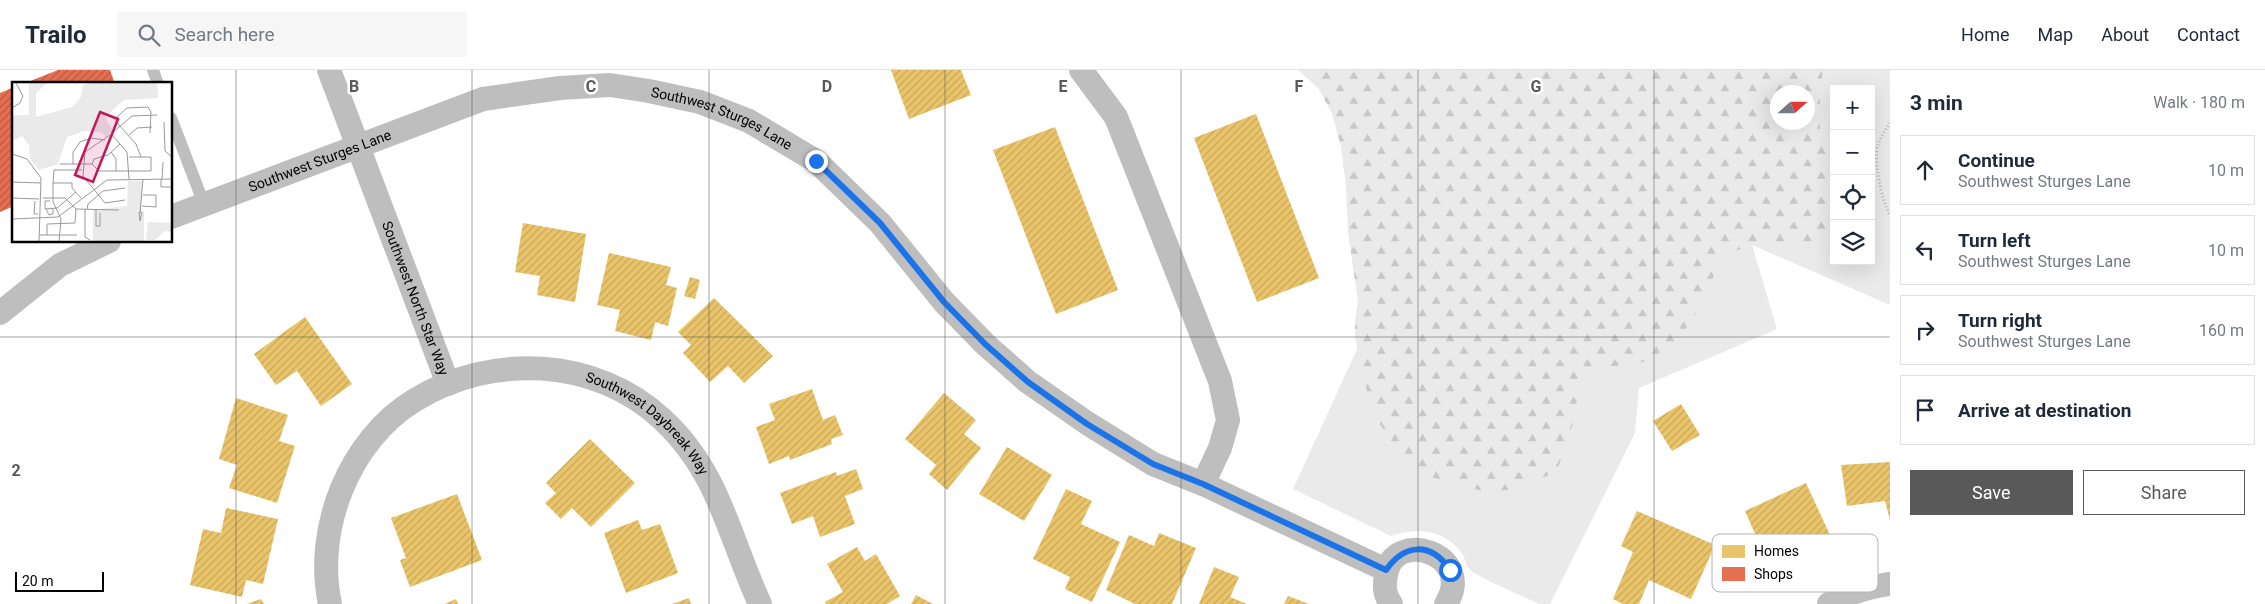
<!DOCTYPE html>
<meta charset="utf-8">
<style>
:root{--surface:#fff;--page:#f6f6f7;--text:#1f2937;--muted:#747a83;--line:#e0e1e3;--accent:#595959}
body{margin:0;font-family:Roboto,sans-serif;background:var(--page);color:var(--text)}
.controls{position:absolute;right:15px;top:15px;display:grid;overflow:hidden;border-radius:0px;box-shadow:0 5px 20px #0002}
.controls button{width:45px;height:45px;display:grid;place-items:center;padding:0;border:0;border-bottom:1px solid var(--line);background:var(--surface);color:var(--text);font:25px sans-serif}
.compass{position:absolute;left:1770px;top:15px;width:45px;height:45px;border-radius:50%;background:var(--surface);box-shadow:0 5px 20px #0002;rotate:69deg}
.scale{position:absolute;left:15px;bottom:12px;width:89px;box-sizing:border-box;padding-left:5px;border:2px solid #000;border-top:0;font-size:14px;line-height:18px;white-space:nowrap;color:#000;-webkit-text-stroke:4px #fff;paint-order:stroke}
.stop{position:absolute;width:15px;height:15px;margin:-11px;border:4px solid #1a73e8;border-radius:50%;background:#fff}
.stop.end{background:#1a73e8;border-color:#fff;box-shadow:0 1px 5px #0008}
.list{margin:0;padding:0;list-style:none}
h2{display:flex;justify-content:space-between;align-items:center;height:65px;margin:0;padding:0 20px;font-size:21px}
h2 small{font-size:16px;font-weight:400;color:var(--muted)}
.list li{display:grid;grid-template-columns:32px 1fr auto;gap:15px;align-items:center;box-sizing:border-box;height:70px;margin:0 10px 10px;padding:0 10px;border:1px solid var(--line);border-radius:0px}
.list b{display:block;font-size:19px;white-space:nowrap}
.list p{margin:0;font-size:16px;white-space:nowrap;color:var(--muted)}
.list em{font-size:16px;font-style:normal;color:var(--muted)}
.actions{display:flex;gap:10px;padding:15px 20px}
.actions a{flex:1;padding:11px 0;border:1px solid var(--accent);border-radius:0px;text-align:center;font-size:18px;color:var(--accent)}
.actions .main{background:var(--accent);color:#fff}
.icon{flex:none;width:28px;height:28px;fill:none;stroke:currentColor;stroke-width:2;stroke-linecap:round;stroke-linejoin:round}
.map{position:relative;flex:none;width:1890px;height:534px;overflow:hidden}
header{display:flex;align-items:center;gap:30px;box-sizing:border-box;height:70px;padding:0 25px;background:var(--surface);border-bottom:1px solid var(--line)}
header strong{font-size:24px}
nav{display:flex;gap:28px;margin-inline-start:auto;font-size:18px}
.search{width:350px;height:45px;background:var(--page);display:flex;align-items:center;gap:12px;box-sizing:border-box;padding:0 18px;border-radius:0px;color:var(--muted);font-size:19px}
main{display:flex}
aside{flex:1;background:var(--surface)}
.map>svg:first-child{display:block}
.grass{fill:#eaeaea;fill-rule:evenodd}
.forest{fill:url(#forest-firs);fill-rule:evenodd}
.homes{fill:url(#homes-hatch)}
.shops{fill:url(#shops-hatch)}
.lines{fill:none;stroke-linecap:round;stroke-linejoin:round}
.path{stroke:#b8b8b8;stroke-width:3;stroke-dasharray:1 2.5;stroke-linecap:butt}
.service{stroke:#bebebe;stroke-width:12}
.minor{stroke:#bebebe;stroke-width:24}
.route{stroke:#1a73e8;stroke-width:6}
.grid{fill:none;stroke:#595959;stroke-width:1;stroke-opacity:0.55}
.labels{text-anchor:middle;stroke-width:5;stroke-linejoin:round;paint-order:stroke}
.street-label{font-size:14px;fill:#000;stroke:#fff}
.inset-road{fill:none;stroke:#999;stroke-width:1}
.view{fill:#c2185b;fill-opacity:0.15;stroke:#c2185b;stroke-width:2.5}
.inset-edge{fill:none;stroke:#000;stroke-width:2.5}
.key{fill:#fff;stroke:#b2b2b2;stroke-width:1}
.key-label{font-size:14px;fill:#000}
.grid-label{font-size:16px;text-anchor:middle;font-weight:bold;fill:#595959;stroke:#fff;stroke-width:5;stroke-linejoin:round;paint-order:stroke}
</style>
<header>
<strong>Trailo</strong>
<div class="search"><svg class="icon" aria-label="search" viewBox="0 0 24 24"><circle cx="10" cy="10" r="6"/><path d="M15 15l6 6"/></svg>Search here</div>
<nav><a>Home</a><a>Map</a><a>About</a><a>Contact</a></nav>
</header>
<main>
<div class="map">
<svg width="1890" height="534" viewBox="0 0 1890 534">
<defs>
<pattern id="forest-firs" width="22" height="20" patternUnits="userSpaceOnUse" patternTransform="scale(1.25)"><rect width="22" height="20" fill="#eaeaea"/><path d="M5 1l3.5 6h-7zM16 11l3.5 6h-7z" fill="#c7c7c7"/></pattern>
<pattern id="homes-hatch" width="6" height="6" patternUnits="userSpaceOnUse" patternTransform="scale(1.25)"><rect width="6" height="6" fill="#e9c46a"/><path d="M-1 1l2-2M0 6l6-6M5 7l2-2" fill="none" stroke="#c6a75a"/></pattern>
<pattern id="shops-hatch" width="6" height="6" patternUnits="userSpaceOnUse" patternTransform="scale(1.25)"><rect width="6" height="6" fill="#e76f51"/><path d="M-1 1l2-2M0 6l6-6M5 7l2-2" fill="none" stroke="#b95941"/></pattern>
</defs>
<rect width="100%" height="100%" fill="#fff"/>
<path class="grass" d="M1334,0H1890V235L1752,175L1777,259L1639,318L1635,363L1550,534H1539C1527,528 1475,506 1469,499C1466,496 1465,489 1463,485C1446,459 1417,457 1391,466L1293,419L1456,63ZM1834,19H1871V191H1834ZM1778,22H1808V52H1778Z"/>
<path class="forest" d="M1298,0H1823L1820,24V58L1834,96V171L1807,177L1759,172L1730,183L1719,195L1694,246L1681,266L1649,291L1595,299L1578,324L1573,354L1557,401L1532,413L1507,420L1486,422L1431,407L1408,391L1388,367L1371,340L1355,267V249L1358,231L1348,163L1346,116L1341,77L1332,43L1318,18ZM1778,22H1808V52H1778Z"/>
<g class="homes">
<polygon points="891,0 961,0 971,25 909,49"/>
<polygon points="1256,44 1319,208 1257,232 1194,68"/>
<polygon points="1055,57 1118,220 1056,244 993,80"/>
<polygon points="523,153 586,164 575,232 537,225 540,206 515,202"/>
<polygon points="609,183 671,197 666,215 677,218 668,256 655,252 651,270 615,261 620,240 597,235"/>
<polygon points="690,207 700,210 695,229 684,226"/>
<polygon points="714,228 773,286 744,313 728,296 710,312 683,283 691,275 678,262"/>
<polygon points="305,247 352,314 321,336 297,301 276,315 254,284"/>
<polygon points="812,319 823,350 835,345 843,365 831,369 832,374 790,390 789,386 769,394 756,357 775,350 769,334"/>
<polygon points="944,323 976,350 964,364 981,378 947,420 929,404 936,395 905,369"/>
<polygon points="236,328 288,345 279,371 295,376 277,433 229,418 237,395 219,389"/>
<polygon points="1681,334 1700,365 1672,381 1653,351"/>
<polygon points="590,369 635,413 591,457 572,438 561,449 545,433 556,423 546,413"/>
<polygon points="1007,377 1052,405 1024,451 979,424"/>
<polygon points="1890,392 1890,450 1885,431 1847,436 1841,395"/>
<polygon points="856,399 863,419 845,426 855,454 820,467 813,446 792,454 780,423 836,402 837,406"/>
<polygon points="1806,413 1830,465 1768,493 1745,441"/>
<polygon points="1066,419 1092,431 1081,454 1120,472 1092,532 1065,519 1070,507 1033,489"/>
<polygon points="457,424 482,490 410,517 400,490 406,488 391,448"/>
<polygon points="226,438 278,449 263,514 246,510 242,527 190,515 203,459 221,463"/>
<polygon points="1637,441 1715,475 1691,529 1649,510 1639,534 1623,534 1613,529 1633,482 1621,476"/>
<polygon points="638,450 642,460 660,454 678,503 626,523 604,463"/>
<polygon points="1159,463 1196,478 1172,534 1135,534 1106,520 1129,465 1154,476"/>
<polygon points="857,477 865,491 876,484 900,526 887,534 826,534 825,532 843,522 827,494"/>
<polygon points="1214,497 1239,507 1230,527 1247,534 1199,534"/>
<polygon points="916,525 933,534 911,534"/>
<polygon points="1288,526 1309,534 1284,534"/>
<polygon points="689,528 691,534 672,534"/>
<polygon points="261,529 264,534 247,534"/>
<polygon points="456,529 458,534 445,534"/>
</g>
<g class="shops">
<polygon points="58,0 110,0 115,14 23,14"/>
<polygon points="14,17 14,136 0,142 0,23"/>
</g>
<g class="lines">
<path class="path" d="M1890,53C1886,60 1880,67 1878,75C1873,90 1882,132 1890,145"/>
<g class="service">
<polyline points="153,0 158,14"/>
<polyline points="171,48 204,134"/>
</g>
<g class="minor">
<path id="s1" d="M329,0L448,314"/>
<polyline points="1081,0 1116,47 1220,311 1228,350 1220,378 1203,414"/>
<path id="s2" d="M171,147L483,29L560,18L610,15L649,21L700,32L749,51L816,91L880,153L944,232L985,274L1028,312L1087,353L1153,394L1203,414L1386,500"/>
<polyline points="0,243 60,195 109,171"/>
<path id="s3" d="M330,534C314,459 349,370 415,330C492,283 595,287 662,349C719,401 729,467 760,534"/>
<path d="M1391,534C1384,524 1384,516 1386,505C1393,457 1477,484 1446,534"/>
<path d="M1829,534C1848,523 1868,517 1890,514"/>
</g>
</g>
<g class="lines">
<path class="route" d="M816,91L880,153L944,232L985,274L1028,312L1087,354L1153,394L1203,414L1386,500C1405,473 1431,472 1450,500"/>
</g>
<path class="grid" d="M236,0V534M472,0V534M709,0V534M945,0V534M1181,0V534M1418,0V534M1654,0V534M0,267H1890"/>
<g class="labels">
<g class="street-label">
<text dy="5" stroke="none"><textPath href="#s2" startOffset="579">Southwest Sturges Lane</textPath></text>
<text dy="5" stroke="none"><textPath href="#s2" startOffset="159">Southwest Sturges Lane</textPath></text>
<text dy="5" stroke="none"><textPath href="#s1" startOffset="244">Southwest North Star Way</textPath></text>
<text dy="5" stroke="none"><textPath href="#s3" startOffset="491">Southwest Daybreak Way</textPath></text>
</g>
</g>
<g transform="translate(12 12)">
<rect width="160" height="160" fill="#fff"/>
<path d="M82,0H145L146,16L112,18L92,36L101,48L94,55L84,45L55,55L46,82L27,88L18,77L17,63H24V35L60,25L69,15L71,3ZM136,140L160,141V150L153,149L143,158H134Z" fill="#eaeaea"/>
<path d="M84,30L93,34L97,46L95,51L73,49L56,51L65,45L61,41L48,45L54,37L62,39ZM39,44L44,45V53L51,54L41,61L37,46Z" fill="#eaeaea"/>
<path d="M17,0H36L24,11V63H17L10,54L3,58L0,55V33H17ZM116,99H130L129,126L126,128L131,130L132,127V160H73L81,159V128L115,124Z" fill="#eaeaea"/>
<path class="inset-road" d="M0,26L8,21L11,14L4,1M152,40L153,69L160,75M100,51L120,34L145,33M98,53L73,70L71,94L93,121L113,118M100,53L115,70L117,97M117,53L125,46L140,45M99,70L104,77V89M0,72L15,77L29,96L27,160M129,75L124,62L106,42L105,35L115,26L136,25L139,30L138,51M48,82H80M61,82V70L68,60L79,56L93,58M80,82L87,89H139V75H117M80,82L82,77L96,73L108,62M149,97V105H159M150,97L151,80M0,100L28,101M41,101L42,88H70M0,116L27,117M31,116H53L64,127L107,128M23,119L22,132H26M38,119H33V127L45,126L64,110M130,124L144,125V113H131M34,127L37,133L41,132V127M73,127V155L78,158M75,127L76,122L91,109L113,106M84,127V144H88V131M129,127L128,131L131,97M127,130L128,139L130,130M0,137L46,135L95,98L160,97M27,153H65M35,153V142L63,141L64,127M47,160L49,137L41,120V101H60V106L69,116"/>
<path class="view" d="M88,30L106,37L81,100L63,93Z"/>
<rect width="160" height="160" class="inset-edge"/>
</g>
<rect x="1712" y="464" width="166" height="58" rx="8" class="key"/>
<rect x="1722" y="475" width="23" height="13" fill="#e9c46a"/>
<rect x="1722" y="497" width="23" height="14" fill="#e76f51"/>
<g class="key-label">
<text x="1754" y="486">Homes</text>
<text x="1754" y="509">Shops</text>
</g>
<g class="grid-label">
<text x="354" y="22">B</text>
<text x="591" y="22">C</text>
<text x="827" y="22">D</text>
<text x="1063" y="22">E</text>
<text x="1299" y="22">F</text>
<text x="1536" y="22">G</text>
<text x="16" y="406">2</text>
</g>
</svg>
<div class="controls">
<button>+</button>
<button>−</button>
<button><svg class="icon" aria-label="locate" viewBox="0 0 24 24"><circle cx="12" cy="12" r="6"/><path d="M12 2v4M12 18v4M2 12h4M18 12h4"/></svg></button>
<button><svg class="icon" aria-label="layers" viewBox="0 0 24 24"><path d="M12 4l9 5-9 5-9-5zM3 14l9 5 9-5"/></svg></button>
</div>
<svg class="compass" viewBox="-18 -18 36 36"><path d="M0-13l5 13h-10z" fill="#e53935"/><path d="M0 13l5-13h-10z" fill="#747a83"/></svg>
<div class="scale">20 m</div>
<div class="stop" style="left:1450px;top:500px"></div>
<div class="stop end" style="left:816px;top:91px"></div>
</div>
<aside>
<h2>3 min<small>Walk · 180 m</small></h2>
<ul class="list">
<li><svg class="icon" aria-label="ahead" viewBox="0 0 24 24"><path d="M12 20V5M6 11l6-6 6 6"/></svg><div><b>Continue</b><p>Southwest Sturges Lane</p></div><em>10 m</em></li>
<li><svg class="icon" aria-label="left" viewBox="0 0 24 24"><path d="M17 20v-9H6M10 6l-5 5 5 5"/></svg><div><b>Turn left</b><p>Southwest Sturges Lane</p></div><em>10 m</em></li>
<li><svg class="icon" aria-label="right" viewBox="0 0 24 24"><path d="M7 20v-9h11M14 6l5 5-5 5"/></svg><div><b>Turn right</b><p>Southwest Sturges Lane</p></div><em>160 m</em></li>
<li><svg class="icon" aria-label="arrive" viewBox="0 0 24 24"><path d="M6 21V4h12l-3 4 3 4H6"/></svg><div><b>Arrive at destination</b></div></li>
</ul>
<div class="actions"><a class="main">Save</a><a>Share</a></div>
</aside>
</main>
